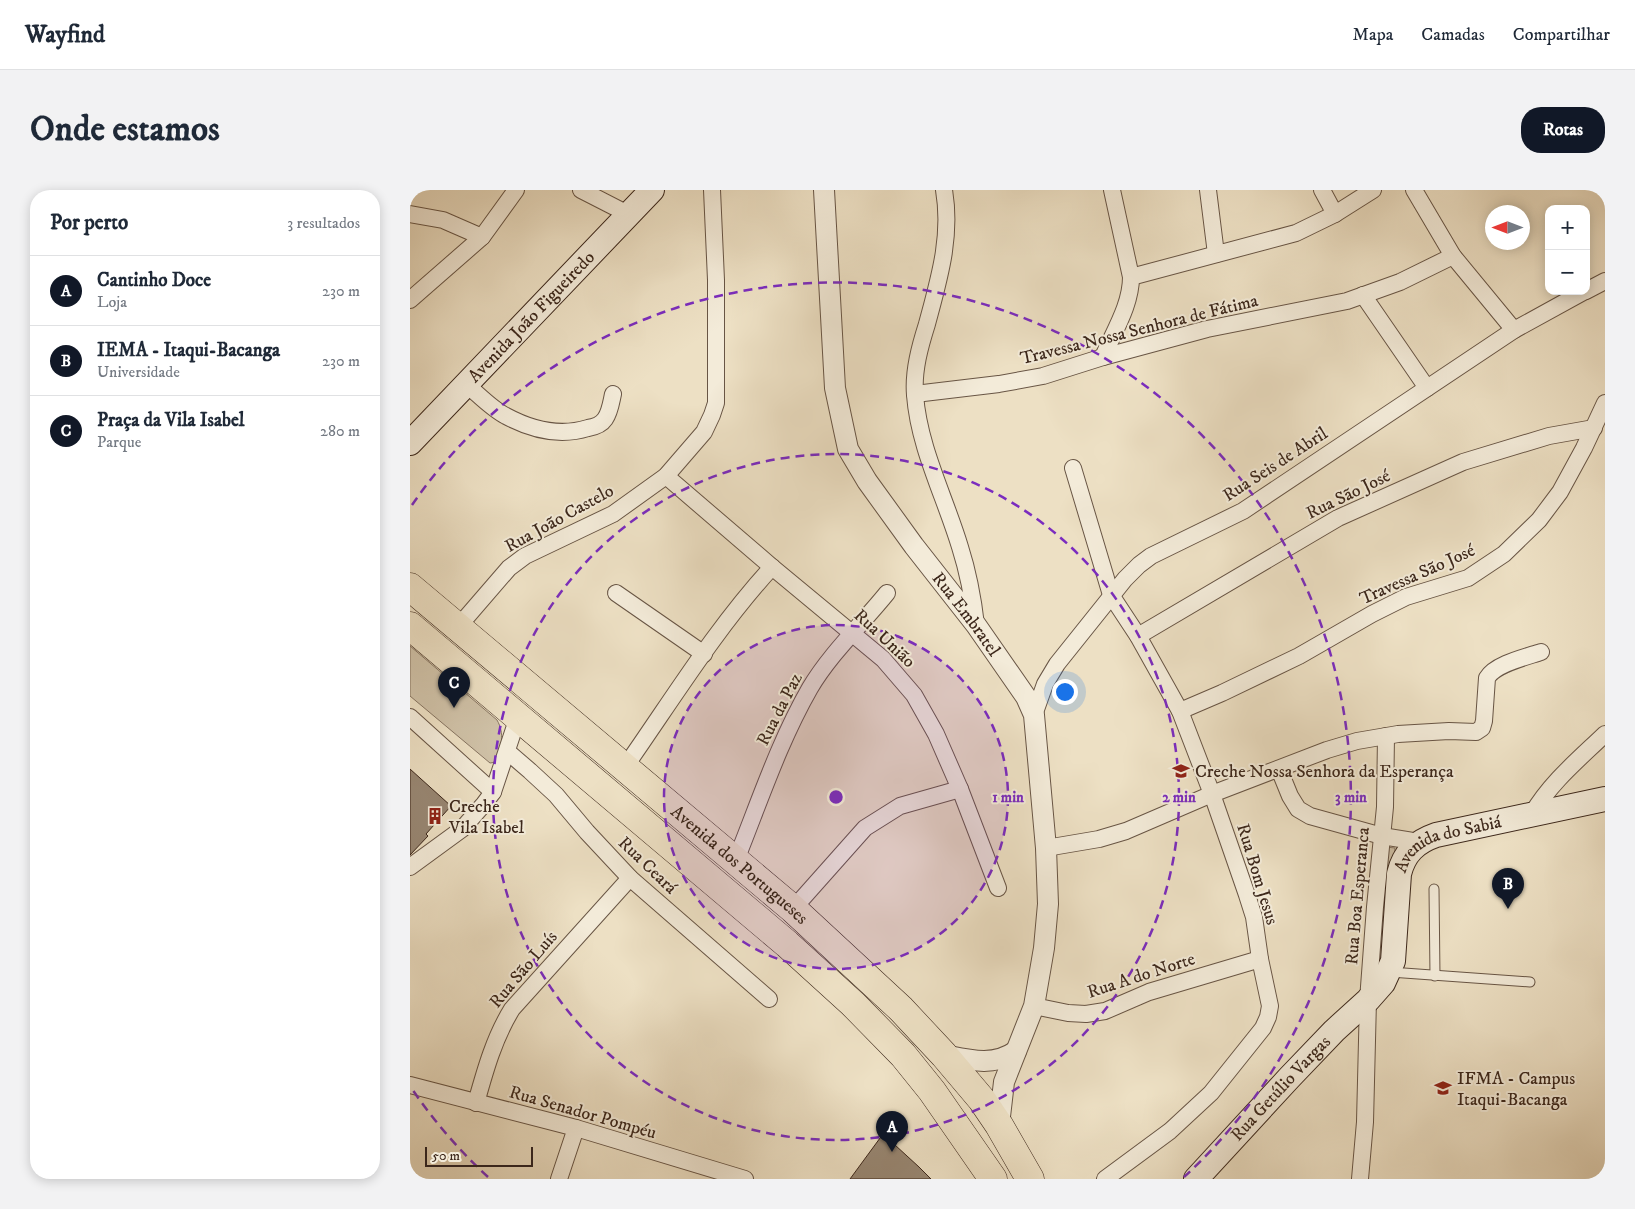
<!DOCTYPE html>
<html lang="pt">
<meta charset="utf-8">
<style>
:root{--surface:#fff;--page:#f2f2f3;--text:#1f2937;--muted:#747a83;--line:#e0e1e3;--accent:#111827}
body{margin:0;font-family:"IM FELL DW Pica",serif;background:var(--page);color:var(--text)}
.controls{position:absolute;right:15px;top:15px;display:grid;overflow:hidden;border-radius:10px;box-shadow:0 2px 12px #0003}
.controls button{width:45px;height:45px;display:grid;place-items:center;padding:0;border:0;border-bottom:1px solid var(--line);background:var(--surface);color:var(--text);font:25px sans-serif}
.compass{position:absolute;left:1075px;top:15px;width:45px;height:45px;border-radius:50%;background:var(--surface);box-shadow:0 2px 12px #0003;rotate:270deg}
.scale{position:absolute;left:15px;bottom:12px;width:108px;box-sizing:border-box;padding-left:5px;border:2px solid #3c271b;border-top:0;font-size:14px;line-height:18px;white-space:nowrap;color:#3c271b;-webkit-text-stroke:4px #f3ebd9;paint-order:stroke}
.you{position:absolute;left:654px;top:501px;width:18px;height:18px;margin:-12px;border:4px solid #fff;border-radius:50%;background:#1a73e8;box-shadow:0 0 0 8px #1a73e833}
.badge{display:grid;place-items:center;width:32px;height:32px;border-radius:50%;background:var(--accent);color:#fff;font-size:16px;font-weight:700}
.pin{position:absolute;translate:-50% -41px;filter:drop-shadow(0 1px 2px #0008)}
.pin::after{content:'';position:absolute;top:26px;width:18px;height:15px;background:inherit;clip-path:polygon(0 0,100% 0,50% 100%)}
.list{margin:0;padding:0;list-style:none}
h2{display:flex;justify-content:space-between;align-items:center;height:65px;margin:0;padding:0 20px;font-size:21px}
h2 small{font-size:16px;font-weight:400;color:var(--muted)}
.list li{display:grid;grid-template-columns:32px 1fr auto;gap:15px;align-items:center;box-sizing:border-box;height:70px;padding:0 20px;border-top:1px solid var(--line)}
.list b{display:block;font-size:19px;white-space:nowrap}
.list p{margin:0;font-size:16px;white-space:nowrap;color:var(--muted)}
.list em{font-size:16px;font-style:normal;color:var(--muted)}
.map{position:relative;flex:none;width:1195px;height:989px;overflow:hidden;border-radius:20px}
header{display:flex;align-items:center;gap:30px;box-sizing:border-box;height:70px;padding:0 25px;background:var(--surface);border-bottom:1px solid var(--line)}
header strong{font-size:24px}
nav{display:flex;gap:28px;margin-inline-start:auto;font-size:18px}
.intro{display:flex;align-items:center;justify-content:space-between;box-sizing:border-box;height:120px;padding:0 30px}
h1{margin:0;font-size:35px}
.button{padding:12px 22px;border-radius:20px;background:var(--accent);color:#fff;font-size:18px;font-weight:700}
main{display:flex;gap:30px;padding:0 30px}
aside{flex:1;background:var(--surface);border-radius:20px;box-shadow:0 2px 12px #0003}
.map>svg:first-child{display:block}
.green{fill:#cfc1a7;stroke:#867461}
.building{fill:#988773;stroke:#3c271b}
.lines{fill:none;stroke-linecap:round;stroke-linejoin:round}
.service-casing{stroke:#685545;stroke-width:11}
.minor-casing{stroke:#685545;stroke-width:18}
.tertiary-casing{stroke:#685545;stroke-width:22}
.secondary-casing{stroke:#3c271b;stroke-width:26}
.trunk-casing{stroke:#3c271b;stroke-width:29}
.service{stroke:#f3ebd9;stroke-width:9}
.minor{stroke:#f3ebd9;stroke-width:16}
.tertiary{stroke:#f3ebd9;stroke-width:20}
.secondary{stroke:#f3ebd9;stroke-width:24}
.trunk{stroke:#ede0c4;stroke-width:28}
.ring{fill:none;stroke:#7b2cbf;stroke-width:2.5;stroke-dasharray:9 6}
.labels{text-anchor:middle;stroke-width:4;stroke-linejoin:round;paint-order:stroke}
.street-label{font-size:18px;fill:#3c271b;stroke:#f3ebd9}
.poi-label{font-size:18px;fill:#3c271b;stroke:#f3ebd9;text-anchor:start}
.centre{fill:#7b2cbf;stroke:#f3ebd9;stroke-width:2.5}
.ring-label{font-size:15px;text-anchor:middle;font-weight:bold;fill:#7b2cbf;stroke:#f3ebd9;stroke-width:4;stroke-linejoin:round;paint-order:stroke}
</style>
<header>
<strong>Wayfind</strong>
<nav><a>Mapa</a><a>Camadas</a><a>Compartilhar</a></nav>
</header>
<div class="intro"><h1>Onde estamos</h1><a class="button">Rotas</a></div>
<main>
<aside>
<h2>Por perto<small>3 resultados</small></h2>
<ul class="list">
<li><span class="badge">A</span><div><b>Cantinho Doce</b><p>Loja</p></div><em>230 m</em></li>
<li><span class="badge">B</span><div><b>IEMA - Itaqui-Bacanga</b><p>Universidade</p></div><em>230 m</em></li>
<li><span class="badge">C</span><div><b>Praça da Vila Isabel</b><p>Parque</p></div><em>280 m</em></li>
</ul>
</aside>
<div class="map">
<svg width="1195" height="989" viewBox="0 0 1195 989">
<rect width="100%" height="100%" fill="#ede0c4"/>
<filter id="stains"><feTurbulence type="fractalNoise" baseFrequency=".004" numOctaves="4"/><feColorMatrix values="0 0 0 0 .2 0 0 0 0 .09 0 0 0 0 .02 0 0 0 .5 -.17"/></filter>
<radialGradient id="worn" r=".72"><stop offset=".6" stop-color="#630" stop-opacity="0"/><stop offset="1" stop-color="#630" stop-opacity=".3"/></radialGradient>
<g class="green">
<path d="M0,456L87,530C95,544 91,556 87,572L80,573L0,506Z"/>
<polygon points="976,657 985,658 975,772 968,782"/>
</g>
<g class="building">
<polygon points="0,579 41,616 16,644 18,646 0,665"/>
<polygon points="473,944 509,977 521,989 440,989"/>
</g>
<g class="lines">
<g class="service-casing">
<g id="service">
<polyline points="1024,699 1025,786"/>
<polyline points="980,782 1120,792"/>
</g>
</g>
<g class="minor-casing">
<g id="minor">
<polyline points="171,0 218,24"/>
<path d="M534,0C542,47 529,89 517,134C510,156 503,181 505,205C509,258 535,307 550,357C558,382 563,408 566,435"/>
<polyline points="798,0 806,64"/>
<polyline points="912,0 925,24"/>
<polyline points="1004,0 1043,66 1104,140"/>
<polyline points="0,24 33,30 72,47"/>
<polyline points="721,87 886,43 925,24 963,0"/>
<polyline points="1176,101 1195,91"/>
<polyline points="953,105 1017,198"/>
<polyline points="0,110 72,47 106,0"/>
<path d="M693,167C704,141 721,115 721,87L702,0"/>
<path d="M57,195C69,205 82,219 96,226C122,240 149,247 178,238C184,237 191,235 195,229C200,222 201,213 203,204"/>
<polyline points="505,204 589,194 633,186 693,167 797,139 937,111 990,92 1043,66"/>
<polyline points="663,278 701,405 728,446 770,521 802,604 837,705 844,727 850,769 860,816 858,827 853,838 801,903 760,941 695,989"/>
<polyline points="256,286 362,377 473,469 504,505 526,544 550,599 588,698"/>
<polyline points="206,403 294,464"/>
<polyline points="48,437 99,378 115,366 203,324 256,286 294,242 302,225 306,213 306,90 302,0"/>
<polyline points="728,446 928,328 1053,272 1139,246 1184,238"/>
<polyline points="770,521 812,503 889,466 962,424 996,407 1058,388 1094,364 1129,330 1150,302 1174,258 1195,213"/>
<polyline points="624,525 635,494 647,474 715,389 729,375 741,366 833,321 1104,140 1175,101"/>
<polyline points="0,527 83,602"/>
<polyline points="98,562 120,581 146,605 177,642 220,688 359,809"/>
<path d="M215,577C262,510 306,438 362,377"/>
<polyline points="869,579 880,606 888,619 900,626 972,646 1009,652"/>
<path d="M1122,624C1141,592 1168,570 1195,544"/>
<path d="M636,658L689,649L716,641L802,604L917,560L947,551L988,544L1039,541L1066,542L1072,538L1074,531L1077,488C1085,474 1116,467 1131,462"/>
<path d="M326,670C349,613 369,552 400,498C420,464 452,434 477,403"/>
<polyline points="0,677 52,639 74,614 83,602 108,527"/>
<polyline points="383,719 455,638 490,616 550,599"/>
<polyline points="624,816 658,823 676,824 695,821 739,802 850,769"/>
<polyline points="0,895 166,938 335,989"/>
<path d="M66,913C75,881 84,848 102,819L220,688"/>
<polyline points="149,989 166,938"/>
<polyline points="950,989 955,932 958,810 965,717 975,617 976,546"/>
</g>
</g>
<g class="tertiary-casing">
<g id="tertiary">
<path id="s1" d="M414,0L425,198L438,259L457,291L504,356L566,435L616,507L624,525L636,658L638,714L634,758L624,816L594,892L589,935"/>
<path d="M534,865C559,870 584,877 606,861"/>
</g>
</g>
<g class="secondary-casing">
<g id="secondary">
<path id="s2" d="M0,253L242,0"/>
<path id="s3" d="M786,989L879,888L924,841L958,810L973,793L983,771L989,684C994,663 1006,652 1026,645L1195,609"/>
</g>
</g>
<g class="trunk-casing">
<g id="trunk">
<path id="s4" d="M0,397L383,719L491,819L534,865L572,910L589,935L620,989"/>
<polyline points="0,436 377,754 443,814 493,865 522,901 583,989"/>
</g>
</g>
<use href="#service" class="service"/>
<use href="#minor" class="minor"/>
<use href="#tertiary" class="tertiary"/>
<use href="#secondary" class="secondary"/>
<use href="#trunk" class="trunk"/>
</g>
<circle cx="426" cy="607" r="172" fill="#7b2cbf" fill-opacity=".12"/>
<g class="ring">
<circle cx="426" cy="607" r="172"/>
<circle cx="426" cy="607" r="343"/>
<path d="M78 987A515 515 0 0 1 2 899M2 315A515 515 0 1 1 774 987"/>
</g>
<defs>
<g id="school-bare" transform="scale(1.35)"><path d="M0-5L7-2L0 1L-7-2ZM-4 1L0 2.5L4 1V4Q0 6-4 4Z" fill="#8f2418" stroke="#f3ebd9" stroke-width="2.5" paint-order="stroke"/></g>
<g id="building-bare" transform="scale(1.35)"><path d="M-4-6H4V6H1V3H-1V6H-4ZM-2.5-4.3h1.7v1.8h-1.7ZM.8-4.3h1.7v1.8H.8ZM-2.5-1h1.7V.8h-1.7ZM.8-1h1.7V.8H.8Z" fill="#8f2418" stroke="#f3ebd9" stroke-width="2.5" paint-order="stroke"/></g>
<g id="university-bare" transform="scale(1.35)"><path d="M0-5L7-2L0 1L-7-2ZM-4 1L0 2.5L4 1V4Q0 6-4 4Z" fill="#8f2418" stroke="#f3ebd9" stroke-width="2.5" paint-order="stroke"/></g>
</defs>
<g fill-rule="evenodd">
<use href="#school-bare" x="771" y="581"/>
<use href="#building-bare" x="25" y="626"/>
<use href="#university-bare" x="1033" y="898"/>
</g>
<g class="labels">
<g class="street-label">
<text dy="6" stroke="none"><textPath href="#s2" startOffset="175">Avenida João Figueiredo</textPath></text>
<text transform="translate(729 139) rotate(-14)" y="6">Travessa Nossa Senhora de Fátima</text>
<text transform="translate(865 274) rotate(-33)" y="6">Rua Seis de Abril</text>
<text transform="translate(938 304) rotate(-26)" y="6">Rua São José</text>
<text transform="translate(149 328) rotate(-29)" y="6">Rua João Castelo</text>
<text transform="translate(1007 384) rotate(-24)" y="6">Travessa São José</text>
<text dy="6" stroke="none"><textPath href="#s1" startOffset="464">Rua Embratel</textPath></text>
<text transform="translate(475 448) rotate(43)" y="6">Rua União</text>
<text transform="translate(369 519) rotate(-63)" y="6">Rua da Paz</text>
<text dy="6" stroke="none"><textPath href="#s3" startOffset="445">Avenida do Sabiá</textPath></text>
<text transform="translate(238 675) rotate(44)" y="6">Rua Ceará</text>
<text dy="6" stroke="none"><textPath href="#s4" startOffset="431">Avenida dos Portugueses</textPath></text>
<text transform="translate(848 684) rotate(73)" y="6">Rua Bom Jesus</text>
<text transform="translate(947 706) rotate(-85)" y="6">Rua Boa Esperanca</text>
<text transform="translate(113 779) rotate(-50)" y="6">Rua São Luís</text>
<text transform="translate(731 785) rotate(-18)" y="6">Rua A do Norte</text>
<text dy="6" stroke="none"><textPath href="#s3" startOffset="124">Rua Getúlio Vargas</textPath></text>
<text transform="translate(173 922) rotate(16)" y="6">Rua Senador Pompéu</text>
</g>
<g class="poi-label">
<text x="785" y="587">Creche Nossa Senhora da Esperança</text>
<text x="39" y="622">Creche<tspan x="39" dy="21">Vila Isabel</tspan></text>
<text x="1047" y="894">IFMA - Campus<tspan x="1047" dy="21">Itaqui-Bacanga</tspan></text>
</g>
</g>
<circle cx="426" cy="607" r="8" class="centre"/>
<g class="ring-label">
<text x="598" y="612">1 min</text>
<text x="769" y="612">2 min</text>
<text x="941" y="612">3 min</text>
</g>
<rect width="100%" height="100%" filter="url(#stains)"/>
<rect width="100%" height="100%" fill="url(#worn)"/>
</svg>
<div class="controls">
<button>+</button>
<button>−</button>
</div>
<svg class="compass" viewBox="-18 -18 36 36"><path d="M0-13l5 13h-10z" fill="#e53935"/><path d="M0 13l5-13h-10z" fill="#747a83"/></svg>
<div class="scale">50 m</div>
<div class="you"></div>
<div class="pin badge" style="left:482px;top:962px">A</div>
<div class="pin badge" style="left:1098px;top:719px">B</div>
<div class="pin badge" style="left:44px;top:518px">C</div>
</div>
</main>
